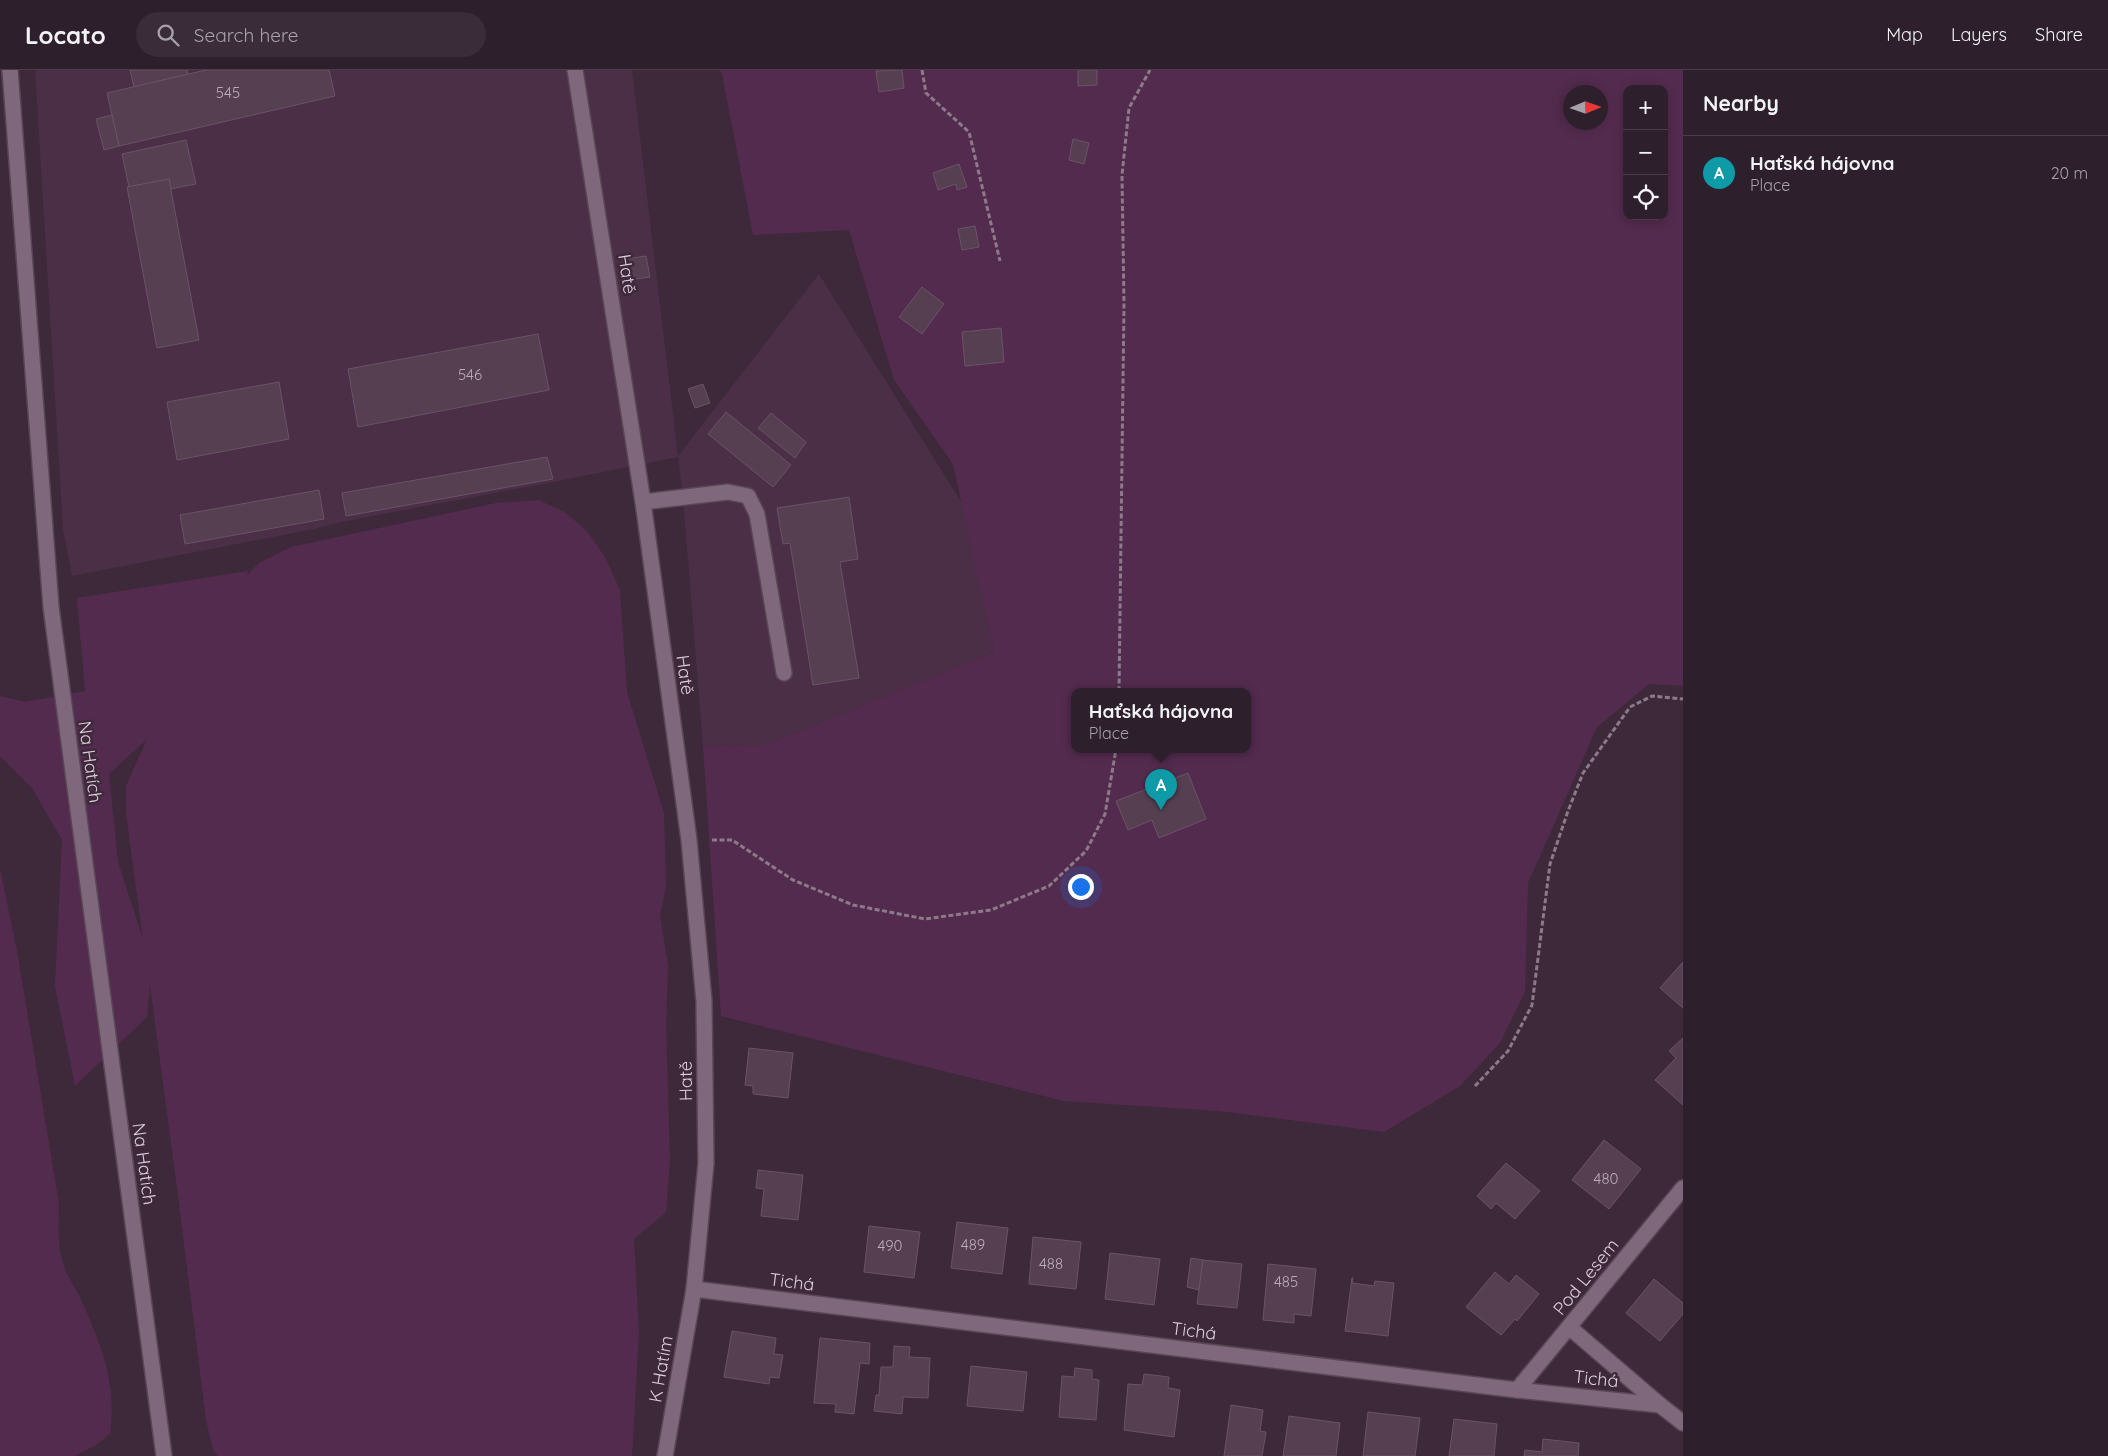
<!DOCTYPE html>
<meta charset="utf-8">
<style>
:root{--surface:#2e1f2c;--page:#3a2c38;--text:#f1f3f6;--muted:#a7a2a9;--line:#493d48;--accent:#db2777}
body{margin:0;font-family:Quicksand,sans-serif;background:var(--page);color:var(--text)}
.controls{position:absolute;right:15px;top:15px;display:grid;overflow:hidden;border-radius:10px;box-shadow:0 2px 12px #0003}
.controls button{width:45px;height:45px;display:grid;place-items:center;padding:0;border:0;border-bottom:1px solid var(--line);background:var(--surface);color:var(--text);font:25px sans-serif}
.compass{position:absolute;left:1563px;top:15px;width:45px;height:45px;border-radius:50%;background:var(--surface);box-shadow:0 2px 12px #0003;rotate:88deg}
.you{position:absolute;left:1080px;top:816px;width:18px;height:18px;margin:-12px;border:4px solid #fff;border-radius:50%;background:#1a73e8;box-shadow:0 0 0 8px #1a73e833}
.badge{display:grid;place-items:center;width:32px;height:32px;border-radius:50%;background:var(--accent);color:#fff;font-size:16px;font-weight:700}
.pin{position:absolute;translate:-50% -41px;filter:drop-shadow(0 1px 2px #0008)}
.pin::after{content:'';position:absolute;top:26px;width:18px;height:15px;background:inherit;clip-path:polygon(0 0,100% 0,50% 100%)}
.popup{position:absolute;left:1071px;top:618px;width:180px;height:65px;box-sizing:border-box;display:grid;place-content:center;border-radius:10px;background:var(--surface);filter:drop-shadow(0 1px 4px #0005);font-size:16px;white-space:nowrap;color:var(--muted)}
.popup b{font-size:19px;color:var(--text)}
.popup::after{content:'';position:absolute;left:50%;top:100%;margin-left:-10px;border:10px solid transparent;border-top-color:var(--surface)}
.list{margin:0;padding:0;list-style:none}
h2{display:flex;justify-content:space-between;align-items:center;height:65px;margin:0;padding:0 20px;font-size:21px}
h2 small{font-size:16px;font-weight:400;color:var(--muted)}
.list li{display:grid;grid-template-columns:32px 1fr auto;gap:15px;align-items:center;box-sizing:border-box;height:75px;padding:0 20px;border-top:1px solid var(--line)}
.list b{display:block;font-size:19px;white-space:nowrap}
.list p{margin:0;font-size:16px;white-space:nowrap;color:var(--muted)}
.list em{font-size:16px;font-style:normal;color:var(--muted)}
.icon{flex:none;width:28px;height:28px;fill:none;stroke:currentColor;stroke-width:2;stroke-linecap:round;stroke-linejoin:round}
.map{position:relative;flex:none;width:1683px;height:1386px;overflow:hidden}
header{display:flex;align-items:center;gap:30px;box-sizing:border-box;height:70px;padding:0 25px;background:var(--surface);border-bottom:1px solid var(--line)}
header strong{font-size:24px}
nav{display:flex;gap:28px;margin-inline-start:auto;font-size:18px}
.search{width:350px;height:45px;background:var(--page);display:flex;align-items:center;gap:12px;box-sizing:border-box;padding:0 18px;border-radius:28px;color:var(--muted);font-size:19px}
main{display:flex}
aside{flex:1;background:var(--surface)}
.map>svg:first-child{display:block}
.built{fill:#4a2f46}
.green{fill:#532b4e;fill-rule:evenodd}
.building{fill:#553f51;stroke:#6b5367}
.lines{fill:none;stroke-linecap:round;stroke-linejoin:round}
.minor-casing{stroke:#584655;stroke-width:18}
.path{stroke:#8c7a89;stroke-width:3;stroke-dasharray:5 2.5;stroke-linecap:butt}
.minor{stroke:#80687c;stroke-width:15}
.labels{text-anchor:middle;stroke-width:5;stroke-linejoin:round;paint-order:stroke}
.number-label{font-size:15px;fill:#bbabb8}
.street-label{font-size:18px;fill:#ddcfdb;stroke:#3e293a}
</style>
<header>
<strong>Locato</strong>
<div class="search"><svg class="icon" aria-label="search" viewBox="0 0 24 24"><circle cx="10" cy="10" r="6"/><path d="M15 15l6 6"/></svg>Search here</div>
<nav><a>Map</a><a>Layers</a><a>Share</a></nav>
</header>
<main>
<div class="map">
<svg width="1683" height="1386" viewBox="0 0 1683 1386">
<rect width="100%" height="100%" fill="#3e293a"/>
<polygon class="built" points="35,0 632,0 678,386 819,204 963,435 994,582 765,675 703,676 683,428 678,387 553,412 341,452 314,459 72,506 63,459"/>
<g class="green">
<path d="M719,0H1683V616L1649,614L1597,657L1528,813L1525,922L1500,973L1460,1016L1384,1062L1219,1041L1064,1031L721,946L703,676L765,675L994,582L953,394L894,310L849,160L753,165L722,4ZM1627,19H1664V146H1627ZM1570,22H1600V52H1570ZM1075,621H1247V679H1075Z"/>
<path d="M539,430L566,443L587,461L605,487L620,520L627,622L664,743L666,817L660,845L668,896L666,955L670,1091L666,1142L634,1169L639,1262L632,1386H218L213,1380L206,1350L177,1118L150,915L147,947L75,1016L55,916L62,770L32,718L0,686V626L25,632L85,621L77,528L248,501L247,505L259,493L291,477L496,433ZM147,669L126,716V743L143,869L118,792L109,704Z"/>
<path d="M0,799L17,881L59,1134C58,1157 57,1179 66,1202C70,1212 78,1221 82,1232C102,1277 117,1314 110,1364L96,1375L75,1386H0Z"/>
</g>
<g class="building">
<polygon points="130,0 187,0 188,4 134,17"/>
<polygon points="206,0 329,0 335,26 119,76 107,23"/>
<polygon points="902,0 904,18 879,22 876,1"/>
<polygon points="1078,0 1097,0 1097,15 1078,16"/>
<polygon points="112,45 119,76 104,80 96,49"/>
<polygon points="1073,69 1089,73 1084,94 1069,90"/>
<polygon points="186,70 196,114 170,119 169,109 129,117 122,84"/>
<polygon points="959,94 967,117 957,120 956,114 938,120 933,103"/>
<polygon points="169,109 199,270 157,278 127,117"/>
<polygon points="975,156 979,177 962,180 958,159"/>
<polygon points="646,186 650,207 629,210 625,189"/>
<polygon points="922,217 944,234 922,264 899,247"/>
<polygon points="1001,258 1004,292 965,296 962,262"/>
<polygon points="538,264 549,320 358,357 348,299"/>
<polygon points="279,312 289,369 177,390 167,332"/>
<polygon points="703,314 710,333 695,338 688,319"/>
<polygon points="726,342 791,395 773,417 708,364"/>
<polygon points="771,343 806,372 795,388 758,358"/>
<polygon points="547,387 553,409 346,446 342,423"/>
<polygon points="319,420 324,449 185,474 180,445"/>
<polygon points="849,427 858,489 840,492 859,608 813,615 790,473 783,474 777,438"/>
<polygon points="1188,703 1206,749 1159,768 1152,750 1128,760 1116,731"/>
<polygon points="1683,892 1683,938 1660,918"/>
<polygon points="1683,968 1683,1035 1655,1010 1676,988 1669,981"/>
<polygon points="749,978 793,983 788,1028 753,1024 753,1016 745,1015"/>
<polygon points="1604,1070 1641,1099 1609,1139 1572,1110"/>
<polygon points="1506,1093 1540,1121 1515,1149 1496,1133 1491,1139 1477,1126"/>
<polygon points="758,1100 803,1105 798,1150 761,1146 764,1119 756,1118"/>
<polygon points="957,1152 1008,1158 1002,1204 951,1198"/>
<polygon points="869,1156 920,1162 914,1208 864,1202"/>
<polygon points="1033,1167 1081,1172 1076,1219 1029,1214"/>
<polygon points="1110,1183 1160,1189 1154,1235 1105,1229"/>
<polygon points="1191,1188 1203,1190 1199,1220 1187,1217"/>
<polygon points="1203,1190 1242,1194 1237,1238 1197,1234"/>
<polygon points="1268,1194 1316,1199 1311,1246 1294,1244 1294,1253 1263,1250"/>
<polygon points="1495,1202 1509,1214 1516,1205 1539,1224 1517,1251 1515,1249 1501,1265 1466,1237"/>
<polygon points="1352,1208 1353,1208 1352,1213 1374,1216 1375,1211 1394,1213 1388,1266 1345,1261"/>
<polygon points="1654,1209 1683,1233 1683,1244 1660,1271 1626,1243"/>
<polygon points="732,1261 776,1268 774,1284 783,1285 779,1308 770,1307 769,1314 724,1307"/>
<polygon points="820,1268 870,1273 869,1294 860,1293 854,1344 835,1342 836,1334 814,1333"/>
<polygon points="894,1276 910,1277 909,1287 930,1288 928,1328 903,1327 902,1344 874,1341 876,1325 879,1325 881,1297 893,1297"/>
<polygon points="971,1296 1027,1302 1023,1341 967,1336"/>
<polygon points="1075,1298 1092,1300 1092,1309 1099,1310 1096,1350 1059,1347 1062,1306 1074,1307"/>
<polygon points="1144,1304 1169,1307 1168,1318 1180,1320 1174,1367 1124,1360 1128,1314 1142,1315"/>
<polygon points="1231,1335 1263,1340 1260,1361 1266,1362 1262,1386 1224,1386"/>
<polygon points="1368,1342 1420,1348 1415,1386 1363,1386"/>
<polygon points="1289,1346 1340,1353 1336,1386 1283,1386"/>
<polygon points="1454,1349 1497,1354 1494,1386 1449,1386"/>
<polygon points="1543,1369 1579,1373 1578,1386 1524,1386 1525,1380 1542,1382"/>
</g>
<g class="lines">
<g class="minor-casing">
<g id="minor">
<polyline points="10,0 51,537 164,1386"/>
<polyline points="575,0 643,432 689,770 704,931 706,1093 694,1219 665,1386"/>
<polyline points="643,432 728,422 748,426 757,444 784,603"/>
<polyline points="694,1219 1517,1320 1660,1335 1683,1353"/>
<polyline points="1569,1257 1660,1335"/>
<polyline points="1517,1320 1683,1118"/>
</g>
</g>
<g class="path">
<polyline points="922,0 926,23 969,62 1000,191"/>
<polyline points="1119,621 1124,235 1122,105 1129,38 1150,0"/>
<polyline points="712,770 732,770 793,810 853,835 925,849 991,840 1049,816 1086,781 1105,744 1116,679"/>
<polyline points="1475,1016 1508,981 1532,935 1550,794 1568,741 1583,703 1630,637 1652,626 1683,629"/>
</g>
<use href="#minor" class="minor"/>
</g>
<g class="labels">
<g class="number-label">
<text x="228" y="28">545</text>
<text x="470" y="310">546</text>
<text x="1606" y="1114">480</text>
<text x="973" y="1180">489</text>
<text x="890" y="1181">490</text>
<text x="1051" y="1199">488</text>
<text x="1286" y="1217">485</text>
</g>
<g class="street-label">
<text transform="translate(627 204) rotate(81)" y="6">Hatě</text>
<text transform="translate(685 605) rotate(82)" y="6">Hatě</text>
<text transform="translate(90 692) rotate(82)" y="6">Na Hatích</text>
<text transform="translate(686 1011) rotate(-91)" y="6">Hatě</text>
<text transform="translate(144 1094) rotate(82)" y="6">Na Hatích</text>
<text transform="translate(1586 1207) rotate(-51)" y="6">Pod Lesem</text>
<text transform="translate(792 1212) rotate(7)" y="6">Tichá</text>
<text transform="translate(1194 1261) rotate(7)" y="6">Tichá</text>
<text transform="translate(661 1299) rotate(-80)" y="6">K Hatím</text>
<text transform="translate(1596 1309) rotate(6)" y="6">Tichá</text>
</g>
</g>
</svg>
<div class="controls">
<button>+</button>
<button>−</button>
<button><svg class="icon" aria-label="locate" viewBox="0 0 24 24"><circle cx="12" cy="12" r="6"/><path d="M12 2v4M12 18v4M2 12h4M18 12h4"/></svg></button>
</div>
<svg class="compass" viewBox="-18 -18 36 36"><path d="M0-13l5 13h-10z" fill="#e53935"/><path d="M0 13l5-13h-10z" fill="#a7a2a9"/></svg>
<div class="you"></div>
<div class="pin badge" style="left:1161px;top:740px;background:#0f9aa8">A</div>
<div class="popup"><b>Haťská hájovna</b>Place</div>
</div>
<aside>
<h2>Nearby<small></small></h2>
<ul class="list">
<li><span class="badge" style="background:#0f9aa8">A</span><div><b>Haťská hájovna</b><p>Place</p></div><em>20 m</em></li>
</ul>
</aside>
</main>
